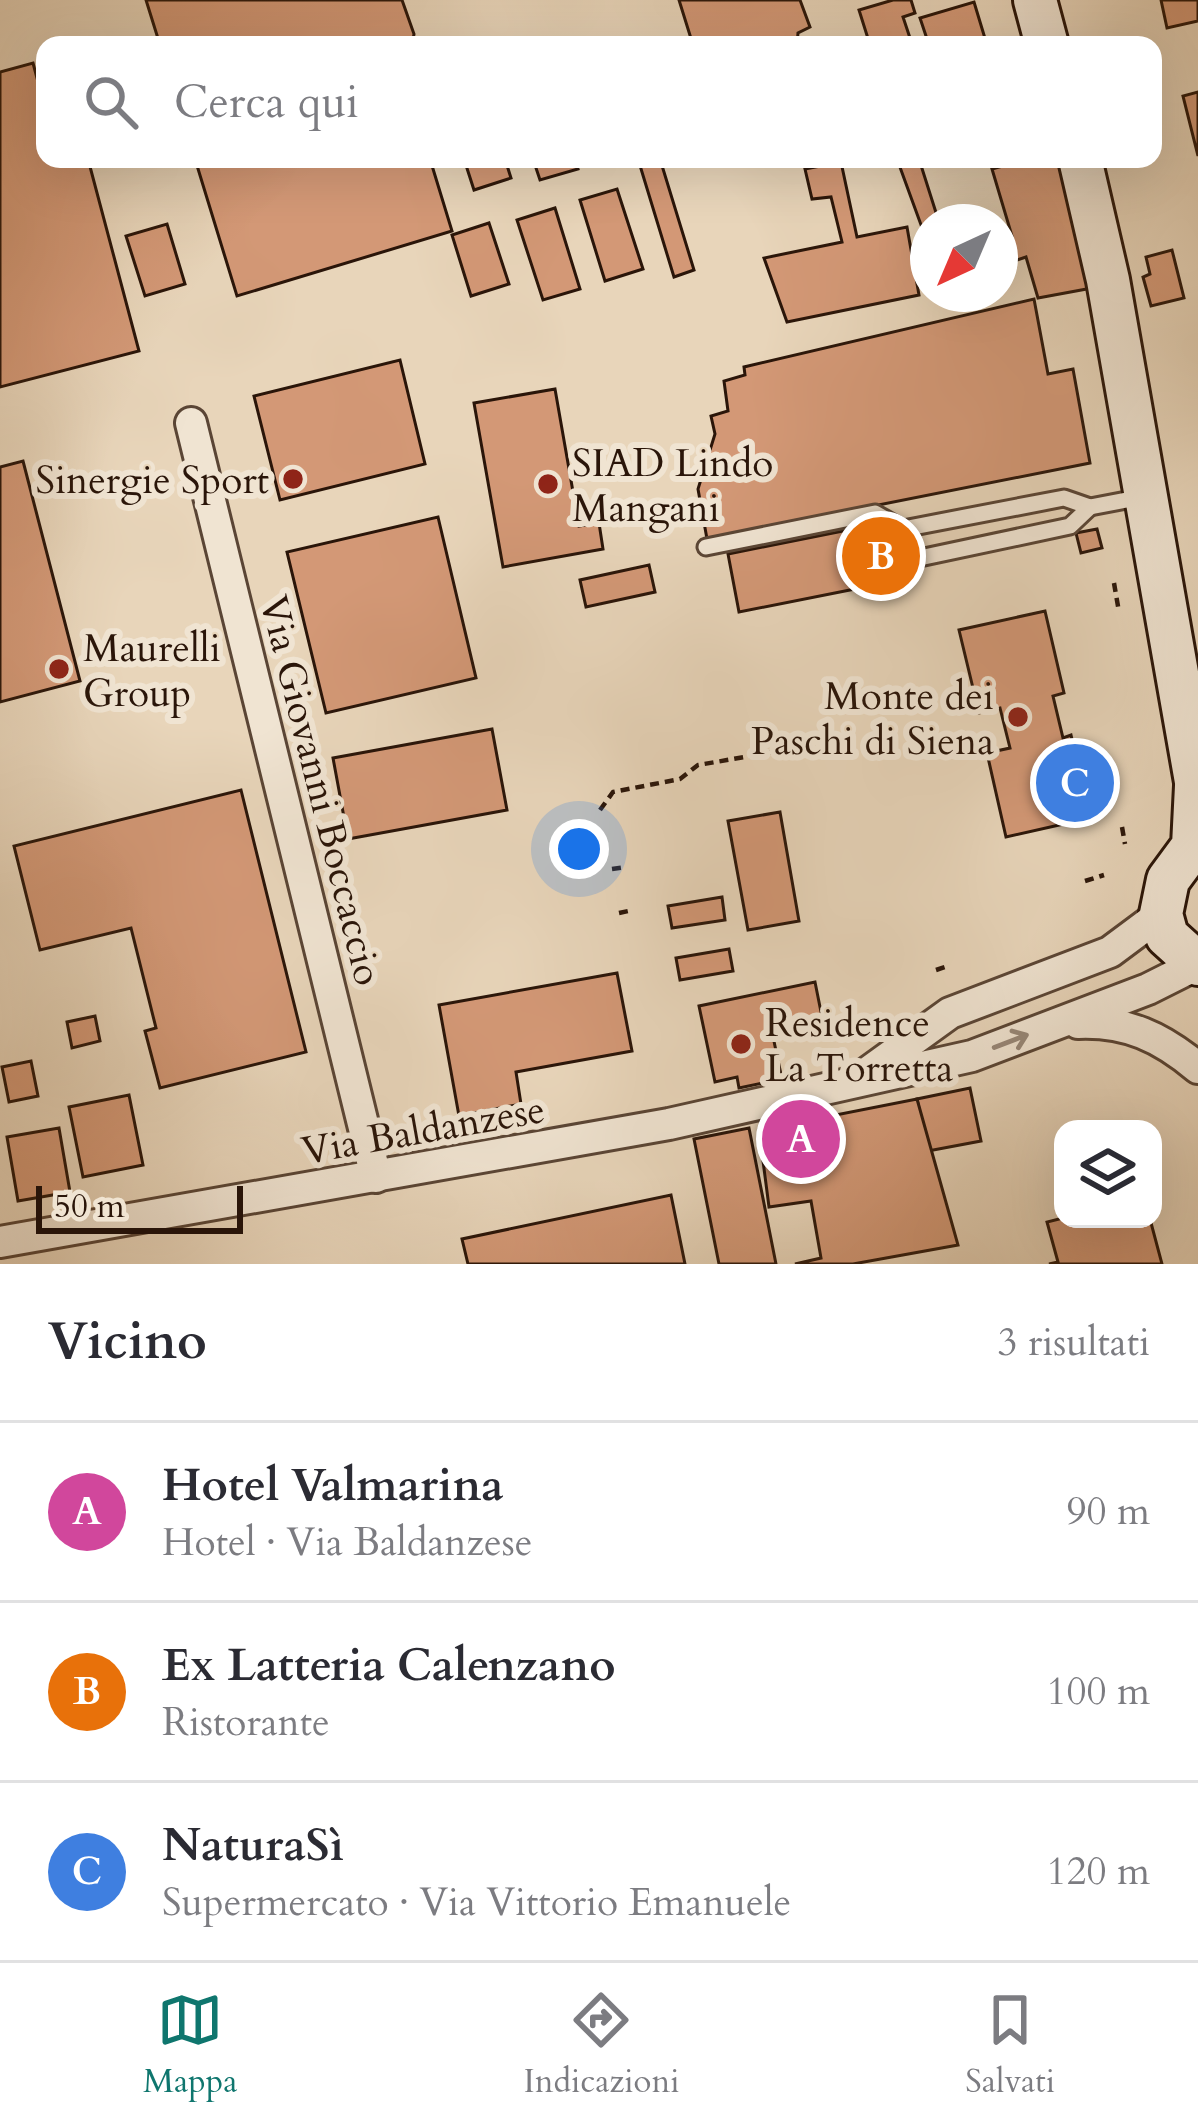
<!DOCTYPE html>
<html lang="it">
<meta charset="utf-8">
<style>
:root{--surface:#fff;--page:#f7f7f7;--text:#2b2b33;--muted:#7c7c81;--line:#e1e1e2;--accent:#0f766e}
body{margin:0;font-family:Cardo,serif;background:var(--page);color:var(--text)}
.controls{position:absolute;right:36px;bottom:36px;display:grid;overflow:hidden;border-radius:24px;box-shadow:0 12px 48px #0002}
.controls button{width:108px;height:108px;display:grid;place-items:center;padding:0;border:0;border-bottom:3px solid var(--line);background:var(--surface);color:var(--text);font:60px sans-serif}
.compass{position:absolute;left:910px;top:204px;width:108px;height:108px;border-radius:50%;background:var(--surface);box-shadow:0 12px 48px #0002;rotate:224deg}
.scale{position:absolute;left:36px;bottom:30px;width:207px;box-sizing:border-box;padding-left:12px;border:6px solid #2a1509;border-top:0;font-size:33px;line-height:42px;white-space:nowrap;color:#2a1509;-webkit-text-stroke:9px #f0e4d2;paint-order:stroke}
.you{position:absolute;left:579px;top:849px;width:42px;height:42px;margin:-30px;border:9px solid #fff;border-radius:50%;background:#1a73e8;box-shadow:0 0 0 18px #1a73e833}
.badge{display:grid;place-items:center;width:78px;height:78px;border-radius:50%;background:var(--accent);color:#fff;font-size:39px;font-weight:700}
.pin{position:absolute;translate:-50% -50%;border:6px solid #fff;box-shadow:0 3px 12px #0006}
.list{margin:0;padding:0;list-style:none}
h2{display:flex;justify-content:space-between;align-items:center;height:156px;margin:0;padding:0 48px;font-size:51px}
h2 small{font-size:39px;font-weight:400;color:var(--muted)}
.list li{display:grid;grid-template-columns:78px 1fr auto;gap:36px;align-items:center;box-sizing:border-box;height:180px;padding:0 48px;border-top:3px solid var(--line)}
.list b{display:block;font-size:45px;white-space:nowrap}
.list p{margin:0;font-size:39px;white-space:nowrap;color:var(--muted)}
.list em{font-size:39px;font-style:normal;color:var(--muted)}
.icon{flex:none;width:66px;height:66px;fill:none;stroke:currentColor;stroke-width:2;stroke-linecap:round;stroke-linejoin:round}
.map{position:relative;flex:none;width:1198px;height:1264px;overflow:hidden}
.search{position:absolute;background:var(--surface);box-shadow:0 12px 48px #0002;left:36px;right:36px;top:36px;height:132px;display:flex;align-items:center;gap:30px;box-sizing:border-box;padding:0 42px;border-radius:24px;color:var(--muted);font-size:45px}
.sheet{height:696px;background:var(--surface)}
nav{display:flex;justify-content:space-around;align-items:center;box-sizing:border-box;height:168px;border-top:3px solid var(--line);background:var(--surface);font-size:33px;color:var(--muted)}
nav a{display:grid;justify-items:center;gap:6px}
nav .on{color:var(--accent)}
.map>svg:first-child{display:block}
.building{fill:#d39876;stroke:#2a1509;stroke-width:3}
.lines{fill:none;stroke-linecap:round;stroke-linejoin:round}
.service-casing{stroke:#5a4535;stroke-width:21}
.minor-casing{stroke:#5a4535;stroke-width:36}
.secondary-casing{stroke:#2a1509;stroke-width:48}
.path{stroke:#2a1509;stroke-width:4.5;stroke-dasharray:9 6;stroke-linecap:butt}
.service{stroke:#f0e4d2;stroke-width:15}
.minor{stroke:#f0e4d2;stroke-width:30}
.secondary{stroke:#f0e4d2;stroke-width:42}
.oneway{stroke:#978778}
.poi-dot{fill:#8f2418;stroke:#f0e4d2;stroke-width:4.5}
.labels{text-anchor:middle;stroke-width:12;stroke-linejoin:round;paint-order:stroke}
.poi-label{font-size:39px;fill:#2a1509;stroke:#f0e4d2;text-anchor:start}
.street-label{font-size:39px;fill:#2a1509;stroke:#f0e4d2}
</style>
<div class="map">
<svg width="1198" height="1264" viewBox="0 0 1198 1264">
<rect width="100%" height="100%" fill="#e8d5ba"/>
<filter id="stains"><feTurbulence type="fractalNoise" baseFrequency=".00167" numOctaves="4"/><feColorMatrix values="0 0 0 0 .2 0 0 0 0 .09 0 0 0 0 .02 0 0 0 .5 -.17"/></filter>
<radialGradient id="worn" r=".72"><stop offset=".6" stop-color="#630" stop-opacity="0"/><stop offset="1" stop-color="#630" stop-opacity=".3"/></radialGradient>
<g class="building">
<polygon points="146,0 402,0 414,34 412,45 160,45"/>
<polygon points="679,0 800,0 810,27 798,33 797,45 693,45"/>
<polygon points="893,0 911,0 915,13 903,17 911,41 870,45 859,10"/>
<polygon points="1161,0 1198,0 1198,21 1167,28"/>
<polygon points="974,2 987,45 929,45 920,18"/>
<polygon points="33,63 45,108 45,159 88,159 139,351 0,387 0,72"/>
<polygon points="1198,92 1198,156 1183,96"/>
<polygon points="195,159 430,159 452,231 237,296"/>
<polygon points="464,159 505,159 511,178 474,190"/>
<polygon points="533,159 575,159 578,169 540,180"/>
<polygon points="638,159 660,159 694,270 674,277"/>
<polygon points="897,159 919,159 939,222 928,222 928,244"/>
<polygon points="1027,159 1063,159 1092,288 1038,298 1026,257 1000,266 1000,240 1012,236 992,169"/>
<polygon points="841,162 857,237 907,227 919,295 787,322 764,258 842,242 831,197 812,199 805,169"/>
<polygon points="617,189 643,269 605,281 580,200"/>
<polygon points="555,208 580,289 543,300 517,220"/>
<polygon points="489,223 509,284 471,296 452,235"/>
<polygon points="167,224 185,284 145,296 126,236"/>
<polygon points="1172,250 1184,298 1151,306 1143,277 1150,274 1146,257"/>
<polygon points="1034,299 1048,374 1073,369 1090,463 707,539 698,489 715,434 711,416 728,411 724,381 745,375 744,367"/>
<polygon points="400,360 425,464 280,500 254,396"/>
<polygon points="555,389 579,526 599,523 603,549 503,567 474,403"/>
<polygon points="23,461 80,681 0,702 0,467"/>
<polygon points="438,517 476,678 326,713 287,552"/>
<polygon points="878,524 890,582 739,612 728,554"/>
<polygon points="1097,529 1102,548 1081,553 1076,533"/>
<polygon points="649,565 655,592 586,607 580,580"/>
<polygon points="1045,611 1064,693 1053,696 1063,738 1071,735 1090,818 1006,837 987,753 1010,748 1000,708 979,713 959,630"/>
<polygon points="492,729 507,810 348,839 333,758"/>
<polygon points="241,790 306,1052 160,1088 145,1031 156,1028 131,928 40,950 14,846"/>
<polygon points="780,812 799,921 748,930 728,821"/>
<polygon points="722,897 725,920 672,928 668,906"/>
<polygon points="729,949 733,971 680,980 676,958"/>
<polygon points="617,973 632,1051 516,1072 521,1104 459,1116 439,1005"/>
<polygon points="815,982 823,1022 772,1032 782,1079 739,1088 737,1077 715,1082 699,1006"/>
<polygon points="95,1016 100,1041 72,1048 67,1022"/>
<polygon points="31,1061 38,1096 9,1102 2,1067"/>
<polygon points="970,1088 981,1141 928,1151 917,1099"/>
<polygon points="129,1095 143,1165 83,1177 69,1107"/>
<polygon points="917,1099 958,1245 853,1264 795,1264 821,1258 811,1201 769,1207 759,1130"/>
<polygon points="59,1128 70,1192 18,1201 7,1137"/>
<polygon points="749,1128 776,1264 719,1264 694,1139"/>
<polygon points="671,1195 685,1264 468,1264 462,1239"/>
<polygon points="1063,1218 1150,1219 1162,1264 1049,1264 1058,1262 1047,1222"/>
</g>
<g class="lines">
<g class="service-casing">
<g id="service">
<polyline points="903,529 910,560 1070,526 1090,507"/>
<polyline points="706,547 875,513 903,529 1064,498 1090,507 1142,497"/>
</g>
</g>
<g class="minor-casing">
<g id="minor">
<polyline points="191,423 376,1177"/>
<path d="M1078,1023C1127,1021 1161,1037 1198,1068"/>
<polyline points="867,1073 950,1013 1110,952 1161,914"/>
<polyline points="0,1242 669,1124 972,1056 1148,989 1198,964"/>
</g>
</g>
<g class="secondary-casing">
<g id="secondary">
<polyline points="1035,0 1047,45"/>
<polyline points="1080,159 1108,280 1198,793"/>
<polyline points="1196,786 1193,846 1168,880 1161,914 1167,936 1198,964"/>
</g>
</g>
<g class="path">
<polyline points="1114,583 1119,612"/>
<polyline points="600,810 613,792 680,779 698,765 786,750"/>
<polyline points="1122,827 1125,844"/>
<polyline points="612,869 626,867"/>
<polyline points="1085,881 1104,875"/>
<polyline points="619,913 633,910"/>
<polyline points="936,970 945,967"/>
</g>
<use href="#service" class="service"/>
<use href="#minor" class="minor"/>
<use href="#secondary" class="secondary"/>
</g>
<defs><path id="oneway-shaft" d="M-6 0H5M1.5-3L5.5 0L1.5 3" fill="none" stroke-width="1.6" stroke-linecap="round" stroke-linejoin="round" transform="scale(3)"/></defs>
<use class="oneway" href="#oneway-shaft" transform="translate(1011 1041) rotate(-21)"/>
<g class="poi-dot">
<circle cx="293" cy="479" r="12"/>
<circle cx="548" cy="484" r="12"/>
<circle cx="59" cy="669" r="12"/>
<circle cx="1018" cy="717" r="12"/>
<circle cx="741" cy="1044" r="12"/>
</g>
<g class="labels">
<g class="poi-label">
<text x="572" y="476">SIAD Lindo<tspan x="572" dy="45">Mangani</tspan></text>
<text x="269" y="493" text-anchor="end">Sinergie Sport</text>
<text x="83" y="661">Maurelli<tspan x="83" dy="45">Group</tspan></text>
<text x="994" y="709" text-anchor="end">Monte dei<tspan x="994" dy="45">Paschi di Siena</tspan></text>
<text x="765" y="1036">Residence<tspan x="765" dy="45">La Torretta</tspan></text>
</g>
<g class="street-label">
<text transform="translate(322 790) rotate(76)" y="14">Via Giovanni Boccaccio</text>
<text transform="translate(423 1129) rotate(-10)" y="14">Via Baldanzese</text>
</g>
</g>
<rect width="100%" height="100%" filter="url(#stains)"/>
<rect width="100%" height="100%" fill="url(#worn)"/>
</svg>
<div class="controls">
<button><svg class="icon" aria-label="layers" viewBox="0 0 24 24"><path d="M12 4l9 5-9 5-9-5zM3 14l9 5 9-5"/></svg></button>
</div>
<svg class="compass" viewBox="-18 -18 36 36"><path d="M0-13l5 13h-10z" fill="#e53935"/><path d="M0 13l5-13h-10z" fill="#7c7c81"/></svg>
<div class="scale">50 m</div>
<div class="you"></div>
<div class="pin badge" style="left:801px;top:1139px;background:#d1479c">A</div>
<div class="pin badge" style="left:881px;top:556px;background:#e8710a">B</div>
<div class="pin badge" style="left:1075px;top:783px;background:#3f7fe0">C</div>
<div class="search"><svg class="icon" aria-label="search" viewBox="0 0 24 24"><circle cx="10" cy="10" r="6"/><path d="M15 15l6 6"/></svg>Cerca qui</div>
</div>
<section class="sheet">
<h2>Vicino<small>3 risultati</small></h2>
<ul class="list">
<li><span class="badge" style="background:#d1479c">A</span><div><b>Hotel Valmarina</b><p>Hotel · Via Baldanzese</p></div><em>90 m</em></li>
<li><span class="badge" style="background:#e8710a">B</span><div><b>Ex Latteria Calenzano</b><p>Ristorante</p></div><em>100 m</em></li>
<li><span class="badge" style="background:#3f7fe0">C</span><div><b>NaturaSì</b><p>Supermercato · Via Vittorio Emanuele</p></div><em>120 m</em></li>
</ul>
</section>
<nav>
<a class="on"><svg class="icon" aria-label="map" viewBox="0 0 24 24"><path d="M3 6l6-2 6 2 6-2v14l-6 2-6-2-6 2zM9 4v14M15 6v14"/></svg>Mappa</a>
<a><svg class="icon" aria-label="directions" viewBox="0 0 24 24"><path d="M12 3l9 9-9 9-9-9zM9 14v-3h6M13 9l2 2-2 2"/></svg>Indicazioni</a>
<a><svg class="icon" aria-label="saved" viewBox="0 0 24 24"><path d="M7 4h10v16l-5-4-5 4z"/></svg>Salvati</a>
</nav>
